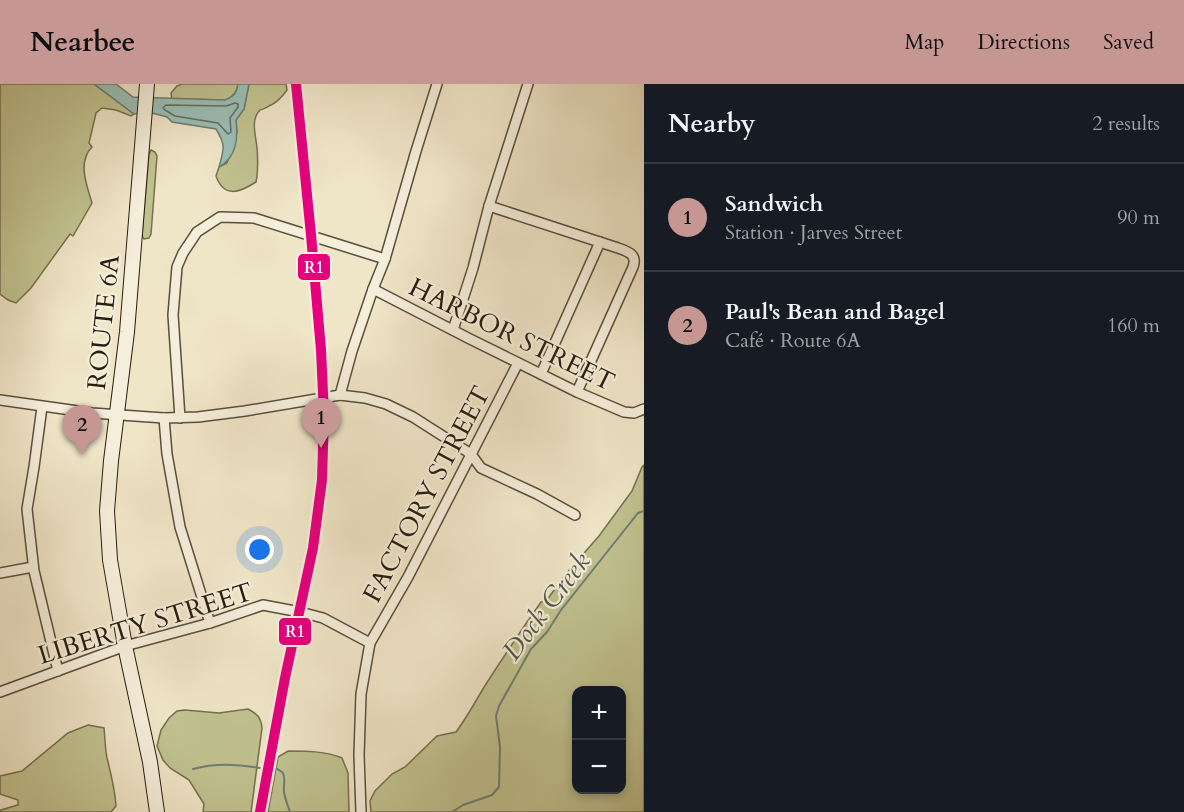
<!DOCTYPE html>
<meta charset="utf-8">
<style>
:root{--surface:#171b24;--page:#242831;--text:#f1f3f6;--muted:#9ea1a6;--line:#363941;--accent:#c59692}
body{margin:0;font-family:Cardo,serif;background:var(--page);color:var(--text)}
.controls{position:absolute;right:18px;bottom:18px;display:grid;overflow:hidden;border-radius:12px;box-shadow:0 3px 9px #0003}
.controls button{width:54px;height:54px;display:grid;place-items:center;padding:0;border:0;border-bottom:2px solid var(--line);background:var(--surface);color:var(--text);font:30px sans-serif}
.you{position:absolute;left:260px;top:466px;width:21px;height:21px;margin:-15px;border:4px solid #fff;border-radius:50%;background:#1a73e8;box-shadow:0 0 0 9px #1a73e833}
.badge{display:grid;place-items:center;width:39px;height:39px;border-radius:50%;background:var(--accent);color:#111;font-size:20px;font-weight:700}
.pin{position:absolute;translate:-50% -50px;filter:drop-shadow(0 2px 3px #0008)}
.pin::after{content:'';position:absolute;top:32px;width:21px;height:18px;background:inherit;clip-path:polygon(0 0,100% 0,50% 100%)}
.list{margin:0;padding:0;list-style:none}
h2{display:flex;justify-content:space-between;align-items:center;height:78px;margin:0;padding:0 24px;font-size:26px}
h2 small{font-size:20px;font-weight:400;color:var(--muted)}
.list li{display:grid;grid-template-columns:39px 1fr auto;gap:18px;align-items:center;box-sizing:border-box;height:108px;padding:0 24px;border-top:2px solid var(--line)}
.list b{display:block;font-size:22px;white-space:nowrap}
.list p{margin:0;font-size:20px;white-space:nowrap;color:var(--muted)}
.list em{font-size:20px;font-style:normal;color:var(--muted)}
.map{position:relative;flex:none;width:644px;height:728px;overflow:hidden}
header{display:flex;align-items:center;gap:36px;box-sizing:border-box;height:84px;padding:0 30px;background:var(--accent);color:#111}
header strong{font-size:28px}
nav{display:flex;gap:33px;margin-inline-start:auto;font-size:21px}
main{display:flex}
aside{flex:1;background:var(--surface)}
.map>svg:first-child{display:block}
.green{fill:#c1c290;stroke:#75704e;stroke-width:1.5;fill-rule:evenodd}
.water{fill:#9abfb6;stroke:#6d7e72;stroke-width:1.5}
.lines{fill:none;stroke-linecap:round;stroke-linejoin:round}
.shore{stroke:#626e62;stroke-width:1.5}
.stream{stroke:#6d7e72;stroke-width:2}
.minor-casing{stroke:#5a4f3c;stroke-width:12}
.secondary-casing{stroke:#291d0d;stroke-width:16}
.minor{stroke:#f5eedb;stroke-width:9}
.secondary{stroke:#f5eedb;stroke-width:14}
.rail-1-casing{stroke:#f5eedb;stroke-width:15}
.rail-1{stroke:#e5007d;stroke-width:10}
.labels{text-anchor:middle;stroke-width:4.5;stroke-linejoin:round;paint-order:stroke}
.street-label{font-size:26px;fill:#291d0d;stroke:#f5eedb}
.water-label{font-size:27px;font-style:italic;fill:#515648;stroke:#f5eedb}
.line-badge{stroke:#f5eedb;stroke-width:2}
.badge-label{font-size:16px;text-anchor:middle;font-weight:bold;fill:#fff}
</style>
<header>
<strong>Nearbee</strong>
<nav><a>Map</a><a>Directions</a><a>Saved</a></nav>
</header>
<main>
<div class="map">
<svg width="644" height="728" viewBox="0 0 644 728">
<rect width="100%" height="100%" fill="#efe5c7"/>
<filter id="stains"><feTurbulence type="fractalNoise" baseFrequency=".00333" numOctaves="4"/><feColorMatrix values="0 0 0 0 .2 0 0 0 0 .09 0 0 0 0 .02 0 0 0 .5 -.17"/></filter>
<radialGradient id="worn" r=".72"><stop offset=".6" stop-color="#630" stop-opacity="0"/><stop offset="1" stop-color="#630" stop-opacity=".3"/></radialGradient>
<g class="green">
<path d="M0,0H94L134,30L131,32L116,26L102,24L96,29L89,59L92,63C77,78 87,102 92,119L73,152L70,150L31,204L16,219L8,216L0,210Z"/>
<path d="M182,0H238C237,8 233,13 226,16L172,15L171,9L177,2Z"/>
<path d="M249,0H286L287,6C282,13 277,19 269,22C268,23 261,26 260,26C250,36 256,52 257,64C258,73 258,89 256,98C239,109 224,114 216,92L219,83L227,79L237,49L236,36L244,25Z"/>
<polygon points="151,66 155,68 157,72 151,150 149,154 144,155 142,152 149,70"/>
<path d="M644,381V728H371L370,717L375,707L392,690L405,683L437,652L456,648C468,632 476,616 486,600C504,572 522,545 541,518L546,517L570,485L599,452L632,407L642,383ZM576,606H622V706H576Z"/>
<path d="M248,625C257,630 261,633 262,644L251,728H203L204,720L189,696L170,684L163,676L157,662L161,646L169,634L177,627L185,626L219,629Z"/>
<path d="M88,641L104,644C105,654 105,664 107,674C111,690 115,705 116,722L111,728H0L1,726L18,721V716L0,710V692L22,687L68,649Z"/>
<path d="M288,667C305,667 326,667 342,674L348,689L349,728H268L278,673Z"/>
</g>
<path class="water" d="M94,0H116L133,13L225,16C233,13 237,9 238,0H249L244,25L236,36C238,54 237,73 219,83C224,65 226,61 216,45L172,38L167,33L152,29L134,30Z"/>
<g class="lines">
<polygon class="shore" points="235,19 238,20 238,23 230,34 231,48 228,50 218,39 175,32 165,26 163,24 166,21 226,22"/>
<g class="stream">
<path d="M273,684C289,687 283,696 284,708C285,715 288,722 290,728"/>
<path d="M193,685C214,679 238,680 260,684"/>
<polyline points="452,728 463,721 492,711 499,703 500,663 496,632 499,622 531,565 547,548 561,526 638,429 644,427"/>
</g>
<g class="minor-casing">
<g id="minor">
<path d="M489,122L615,163C626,167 638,169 633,183L577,308"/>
<polyline points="373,205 470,255 577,308 624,328 634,329 644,325"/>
<polyline points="453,246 473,184 489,122 528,0"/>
<polyline points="541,290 600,158"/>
<polyline points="340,311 352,267 373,205 385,175 416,67 437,0"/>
<polyline points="0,316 92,329 164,334 198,333 245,327 340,311 365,314 386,320 413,333 471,370 481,384 537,410 575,431"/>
<polyline points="42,323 34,383 27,425 34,487 58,587"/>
<polyline points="164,334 167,370 180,443 210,539"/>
<polyline points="180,334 173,231 177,183 183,169 197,148 220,133 254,134 385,175"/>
<polyline points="0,489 33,483"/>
<polyline points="0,608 125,562 210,539 263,521 300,528 323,534 370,559"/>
<polyline points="361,728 359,671 361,610 370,559 408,493 518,279"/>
</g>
</g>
<g class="secondary-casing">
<polyline id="secondary" points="147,0 127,248 111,377 107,427 110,476 125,562 150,678 157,728"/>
</g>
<use href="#minor" class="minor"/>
<use href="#secondary" class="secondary"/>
<g class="rail-1-casing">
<polyline id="rail-1" points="260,728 285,594 313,464 322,396 324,331 321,266 311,151 296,0"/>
</g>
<use href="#rail-1" class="rail-1"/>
</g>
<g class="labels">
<g class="street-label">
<text transform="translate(103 238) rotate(-84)" y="9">ROUTE 6A</text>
<text transform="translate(512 250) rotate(26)" y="9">HARBOR STREET</text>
<text transform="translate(426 410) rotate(-62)" y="9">FACTORY STREET</text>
<text transform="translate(145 539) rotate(-17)" y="9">LIBERTY STREET</text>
</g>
<g class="water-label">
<text transform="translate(546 522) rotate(-53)" y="9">Dock Creek</text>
</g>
</g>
<g class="line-badge">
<rect x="297" y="169" width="34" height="28" rx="6" fill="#e5007d"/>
<rect x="278" y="533" width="34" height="29" rx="6" fill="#e5007d"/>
</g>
<g class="badge-label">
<text x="314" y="189">R1</text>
<text x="295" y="553">R1</text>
</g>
<rect width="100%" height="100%" filter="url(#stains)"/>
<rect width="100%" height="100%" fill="url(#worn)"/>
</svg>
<div class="controls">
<button>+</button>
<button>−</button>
</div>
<div class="you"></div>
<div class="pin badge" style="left:321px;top:364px">1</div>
<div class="pin badge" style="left:82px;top:371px">2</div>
</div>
<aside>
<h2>Nearby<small>2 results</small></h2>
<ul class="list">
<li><span class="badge">1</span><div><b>Sandwich</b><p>Station · Jarves Street</p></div><em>90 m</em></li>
<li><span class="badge">2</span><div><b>Paul's Bean and Bagel</b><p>Café · Route 6A</p></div><em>160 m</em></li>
</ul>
</aside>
</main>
